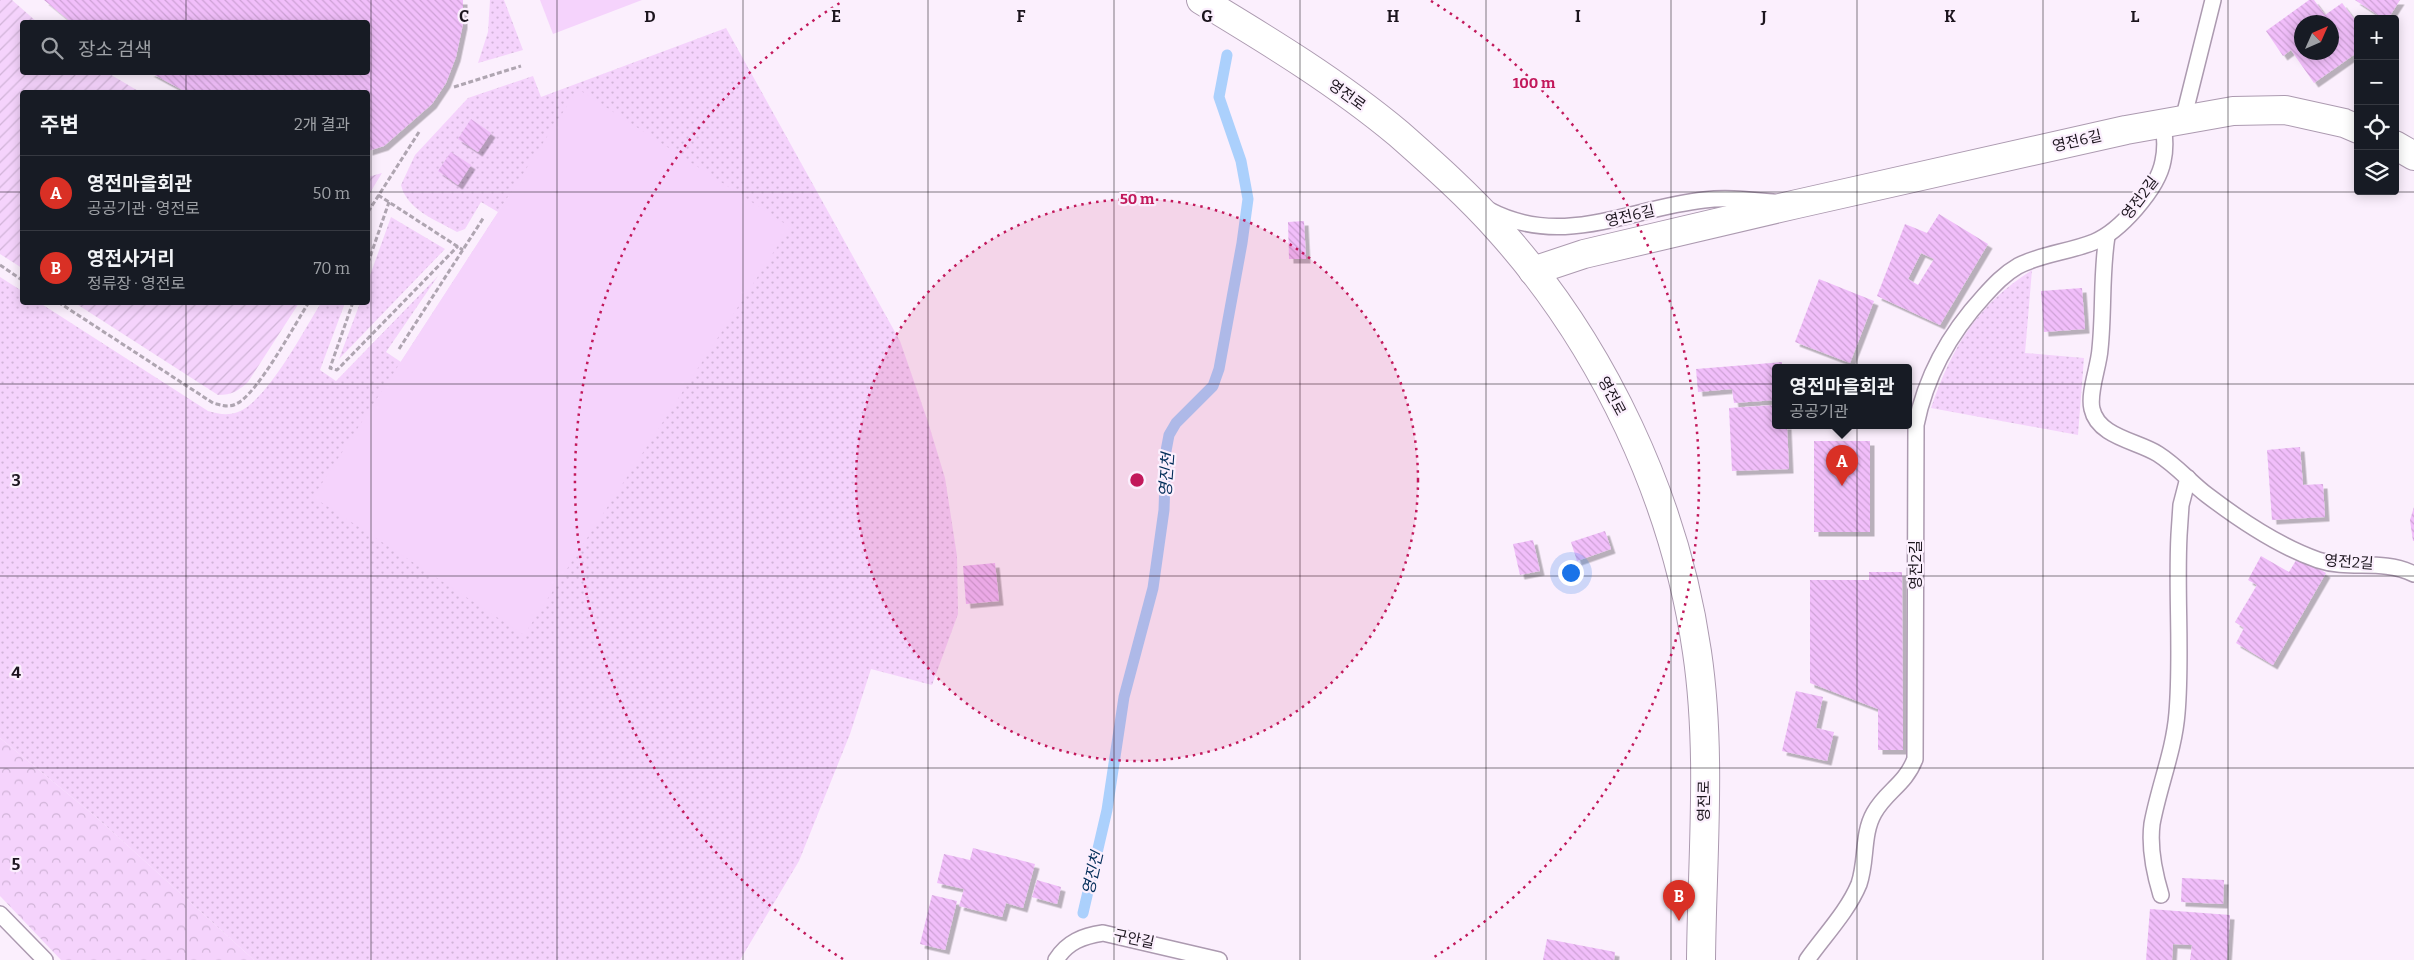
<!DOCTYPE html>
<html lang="ko">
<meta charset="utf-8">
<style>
:root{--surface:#171b24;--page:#20242c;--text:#f1f3f6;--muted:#9ea1a6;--line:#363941;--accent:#d93025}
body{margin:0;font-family:Bitter,"Noto Sans KR",serif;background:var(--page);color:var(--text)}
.controls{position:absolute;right:15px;top:15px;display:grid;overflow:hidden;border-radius:5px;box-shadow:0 2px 12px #0003}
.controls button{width:45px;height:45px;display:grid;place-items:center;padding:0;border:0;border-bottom:1px solid var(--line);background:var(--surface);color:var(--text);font:25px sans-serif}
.compass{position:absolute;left:2294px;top:15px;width:45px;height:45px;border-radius:50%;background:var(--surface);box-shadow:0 2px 12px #0003;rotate:45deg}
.you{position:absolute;left:1570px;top:572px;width:18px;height:18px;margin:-12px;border:4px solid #fff;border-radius:50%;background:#1a73e8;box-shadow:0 0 0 8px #1a73e833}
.badge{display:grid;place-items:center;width:32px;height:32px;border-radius:50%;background:var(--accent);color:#fff;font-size:16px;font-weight:700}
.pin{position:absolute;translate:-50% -41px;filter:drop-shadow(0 1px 2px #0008)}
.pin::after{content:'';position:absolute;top:26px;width:18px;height:15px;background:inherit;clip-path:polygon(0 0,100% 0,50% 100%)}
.popup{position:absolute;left:1772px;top:364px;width:140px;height:65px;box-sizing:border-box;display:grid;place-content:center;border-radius:5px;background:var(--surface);filter:drop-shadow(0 1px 4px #0005);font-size:16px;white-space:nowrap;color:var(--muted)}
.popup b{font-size:19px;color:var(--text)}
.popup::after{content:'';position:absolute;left:50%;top:100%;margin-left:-10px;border:10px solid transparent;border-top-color:var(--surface)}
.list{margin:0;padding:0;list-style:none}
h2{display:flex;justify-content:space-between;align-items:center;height:65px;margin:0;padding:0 20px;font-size:21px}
h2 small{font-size:16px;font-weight:400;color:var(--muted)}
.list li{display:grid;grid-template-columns:32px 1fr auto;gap:15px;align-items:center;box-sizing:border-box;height:75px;padding:0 20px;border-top:1px solid var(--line)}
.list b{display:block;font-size:19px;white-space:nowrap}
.list p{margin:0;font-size:16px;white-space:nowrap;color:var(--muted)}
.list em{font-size:16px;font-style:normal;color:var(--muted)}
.icon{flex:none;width:28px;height:28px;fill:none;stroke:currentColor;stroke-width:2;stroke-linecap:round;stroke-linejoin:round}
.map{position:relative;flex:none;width:2414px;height:960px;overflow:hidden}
.search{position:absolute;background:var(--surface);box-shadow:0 2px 12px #0003;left:20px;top:20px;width:350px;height:55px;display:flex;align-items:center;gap:12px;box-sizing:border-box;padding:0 18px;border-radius:5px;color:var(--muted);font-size:19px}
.panel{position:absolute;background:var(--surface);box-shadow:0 2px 12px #0003;left:20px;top:90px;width:350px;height:215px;border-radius:5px}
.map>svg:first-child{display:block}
.grass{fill:url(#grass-dots)}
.forest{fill:url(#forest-crowns)}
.park{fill:#f5d3fc}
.garden{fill:url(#garden-furrows)}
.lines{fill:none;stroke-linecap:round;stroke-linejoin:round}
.stream{stroke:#abd0fc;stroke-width:11}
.building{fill:url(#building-back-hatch);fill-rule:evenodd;filter:url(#shadow)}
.service-casing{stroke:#ac9ab0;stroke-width:18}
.minor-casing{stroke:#ac9ab0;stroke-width:30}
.tertiary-casing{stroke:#ac9ab0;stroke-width:30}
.path{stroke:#afa5b1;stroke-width:3;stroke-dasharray:5 2.5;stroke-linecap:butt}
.service{stroke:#fff;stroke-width:15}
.minor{stroke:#fff;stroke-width:28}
.tertiary{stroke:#fff;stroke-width:28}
.grid{fill:none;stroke:#1c151e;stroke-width:1;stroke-opacity:0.55}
.ring{fill:none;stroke:#c2185b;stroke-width:2.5;stroke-dasharray:2.5 5}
.labels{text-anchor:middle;stroke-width:4.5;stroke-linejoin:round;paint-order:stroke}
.street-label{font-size:15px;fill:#1c151e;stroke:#fbeffd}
.water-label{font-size:16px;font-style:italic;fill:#002c58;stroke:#fbeffd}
.grid-label{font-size:16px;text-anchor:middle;font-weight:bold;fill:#1c151e;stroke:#fbeffd;stroke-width:4.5;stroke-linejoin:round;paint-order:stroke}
.centre{fill:#c2185b;stroke:#fbeffd;stroke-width:2.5}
.ring-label{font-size:15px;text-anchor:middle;font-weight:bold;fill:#c2185b;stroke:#fbeffd;stroke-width:4.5;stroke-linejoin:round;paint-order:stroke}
</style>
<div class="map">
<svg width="2414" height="960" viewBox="0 0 2414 960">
<defs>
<pattern id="grass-dots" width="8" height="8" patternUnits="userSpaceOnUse" patternTransform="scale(1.25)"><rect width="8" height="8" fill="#f5d3fc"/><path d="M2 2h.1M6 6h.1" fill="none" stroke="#d1b4d8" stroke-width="1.8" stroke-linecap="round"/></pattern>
<pattern id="forest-crowns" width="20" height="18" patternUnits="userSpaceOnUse" patternTransform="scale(1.25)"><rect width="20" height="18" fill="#f5d3fc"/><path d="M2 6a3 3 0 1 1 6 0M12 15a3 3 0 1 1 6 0" fill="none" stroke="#d1b4d8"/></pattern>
<pattern id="garden-furrows" width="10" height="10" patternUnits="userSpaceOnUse" patternTransform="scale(1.25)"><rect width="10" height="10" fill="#f5d3fc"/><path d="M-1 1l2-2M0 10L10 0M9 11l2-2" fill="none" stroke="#d1b4d8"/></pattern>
<pattern id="building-back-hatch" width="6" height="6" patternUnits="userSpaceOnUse" patternTransform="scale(1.25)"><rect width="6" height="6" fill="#f1befa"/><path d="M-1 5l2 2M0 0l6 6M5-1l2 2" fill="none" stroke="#cea2d6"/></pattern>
<filter id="shadow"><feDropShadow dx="4.5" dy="4.5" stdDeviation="0" flood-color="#0004"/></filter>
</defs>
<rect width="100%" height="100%" fill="#fbeffd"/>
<g class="grass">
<polygon points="490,0 504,0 523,50 478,63 488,32"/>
<path d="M726,28L900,341L928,422L945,478L957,556L958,614L932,685L871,669L850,734L799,861L740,960H254L96,817L0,738V277L22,291V302L40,303L208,411C219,414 227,416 238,412C267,401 304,330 321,303H345L320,370L336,381L438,276L386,352L401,362L313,497L578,89L498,212L481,202L465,229L457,232C436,220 407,210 401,185L415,155L468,98L533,76L541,97Z"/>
<polygon points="391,217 445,249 339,359 360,303 368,302 368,281"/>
<path d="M2032,270L2025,353L2084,358L2078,435L1931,408C1952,347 1977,305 2032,270Z"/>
</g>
<polygon class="forest" points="0,738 96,817 254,960 61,960 0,896"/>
<g class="park">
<polygon points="540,0 642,0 553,34"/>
<polygon points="578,89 790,227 524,635 313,497"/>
</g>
<g class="garden">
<polygon points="0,0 12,0 37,22 22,22 22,72 108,73 140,92 22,92 22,268 0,254"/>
<polygon points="382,173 368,196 368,177"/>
<path d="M75,303H299L248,382C238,391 232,395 218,395Z"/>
</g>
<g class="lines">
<polyline class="stream" points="1083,913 1107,810 1124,697 1153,588 1164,510 1166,451 1169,435 1176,423 1213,386 1219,369 1242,243 1248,199 1241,161 1219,97 1227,55"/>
</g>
<g class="building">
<polygon points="44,0 463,0 463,24 456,57 446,83 432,104 384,146 368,151 368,92 186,92 149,72 368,72 368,22 71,22"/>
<path d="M2309,0H2314L2325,15L2342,3L2358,24V52L2314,83L2291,50L2283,56L2266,31ZM2302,22H2332V52H2302Z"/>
<polygon points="2355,0 2400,0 2388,19 2384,19"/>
<polygon points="471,119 491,133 478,152 458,139"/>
<polygon points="451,152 471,165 458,185 438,171"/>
<path d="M1939,214L1988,244L1940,325L1877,296L1905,224L1927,233ZM1921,253L1934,259L1918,285L1908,279Z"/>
<polygon points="1304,221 1306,259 1289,259 1288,222"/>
<polygon points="1819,279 1874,301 1850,363 1795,342"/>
<polygon points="2082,288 2085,329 2044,332 2041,291"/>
<polygon points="1782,362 1782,367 1776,367 1776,400 1734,403 1732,389 1698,392 1696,369"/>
<polygon points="1776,405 1776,425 1787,425 1789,469 1732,471 1729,408"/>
<rect x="1814" y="441" width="56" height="91"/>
<polygon points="2300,447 2303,485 2323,484 2325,517 2272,520 2267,450"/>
<polygon points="2414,507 2414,541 2413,541 2410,520"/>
<polygon points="1605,531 1611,549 1577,561 1571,542"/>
<polygon points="1533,540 1540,571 1520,575 1513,544"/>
<polygon points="2261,556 2289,572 2298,557 2326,573 2273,665 2236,643 2244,628 2235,622 2257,585 2248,580"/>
<polygon points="995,563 999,601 966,604 963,566"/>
<polygon points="1869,572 1902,572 1903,750 1878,750 1878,709 1810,683 1810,580 1869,580"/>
<polygon points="1796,691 1823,697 1816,728 1834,732 1827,761 1782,751"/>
<polygon points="973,848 1035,864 1023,908 1006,903 1002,917 959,906 964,889 937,883 944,854 970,860"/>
<polygon points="2182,878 2224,880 2223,904 2181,902"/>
<polygon points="1037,880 1061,887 1057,904 1032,897"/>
<polygon points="932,895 957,901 945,950 920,944"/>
<polygon points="2150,909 2230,915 2227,960 2190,960 2192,945 2173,944 2172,960 2146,960"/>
<polygon points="1547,939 1615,952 1614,960 1543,960"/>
</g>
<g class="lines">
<g class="service-casing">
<g id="service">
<polyline points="2183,120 2213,0"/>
<path d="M1489,210C1563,249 1630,208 1704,200C1727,197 1750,200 1773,202"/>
<path d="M2107,236C2101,274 2104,311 2100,349C2099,366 2088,393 2092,409C2098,437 2138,441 2158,454C2177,466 2190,482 2207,495C2241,521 2278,546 2318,560C2351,571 2380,558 2414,574"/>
<path d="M2161,895C2154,872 2149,848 2152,824C2159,786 2174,751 2177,713C2182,654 2176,594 2179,535L2181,505L2188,478"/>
<polyline points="0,914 45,960"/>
<path d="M1056,960C1067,942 1083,936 1103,933L1219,960"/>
<path d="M1807,960C1824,936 1848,911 1859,884C1867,861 1862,834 1874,813C1886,791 1905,785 1915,759L1916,425C1926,375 1950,333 1984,296C1994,285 2004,274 2018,266C2041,254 2069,252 2094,242C2119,232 2158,189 2163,161C2166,148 2165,136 2163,124"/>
</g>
</g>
<g class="minor-casing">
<g id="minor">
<polyline points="2395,145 2414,156"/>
<polyline points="1533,271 1584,254 1797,204 2126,130 2233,111 2285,110 2344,123 2358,129"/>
</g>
</g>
<g class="tertiary-casing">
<path id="tertiary" d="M1201,0C1269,41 1338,83 1399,134C1433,164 1469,196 1500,231C1603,346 1675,499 1697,652C1712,753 1702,858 1701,960"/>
</g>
<g class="path">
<polyline points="454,87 521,66"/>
<polyline points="378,195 463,250"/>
<polyline points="368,212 419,132"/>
<polyline points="368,263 389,202"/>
<polyline points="0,265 22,280"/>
<path d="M58,302L213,403C221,405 228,408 236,404C257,395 295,324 309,302"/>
<polyline points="353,302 330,368 337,370 458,246"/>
<polyline points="399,349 484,217"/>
</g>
<use href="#service" class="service"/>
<use href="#minor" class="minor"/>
<use href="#tertiary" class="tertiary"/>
</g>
<path class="grid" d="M186,0V22M371,0V960M557,0V960M743,0V960M928,0V960M1114,0V960M1300,0V960M1486,0V960M1671,0V960M1857,0V960M2043,0V960M2228,0V960M186,72V92M0,192H22M368,192H2414M186,302V960M0,384H2414M0,576H2414M0,768H2414"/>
<circle cx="1137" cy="480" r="281" fill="#c2185b" fill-opacity=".12"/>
<g class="ring">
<circle cx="1137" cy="480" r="281"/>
<path d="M843 959A562 562 0 0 1 843 1M1431 1A562 562 0 0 1 1431 959"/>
</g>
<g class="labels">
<g class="street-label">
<text transform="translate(1347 95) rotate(36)" y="5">영전로</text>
<text transform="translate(2077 141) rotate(-13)" y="5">영전6길</text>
<text transform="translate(2140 198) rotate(-53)" y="5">영전2길</text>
<text transform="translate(1630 216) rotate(-13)" y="5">영전6길</text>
<text transform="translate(1612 396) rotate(62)" y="5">영전로</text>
<text transform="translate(2349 562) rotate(4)" y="5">영전2길</text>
<text transform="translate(1916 565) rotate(-90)" y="5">영전2길</text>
<text transform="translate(1704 801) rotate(-89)" y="5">영전로</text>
<text transform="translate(1134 939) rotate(12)" y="5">구안길</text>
</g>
<g class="water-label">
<text transform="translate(1166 475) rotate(-86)" y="6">영진천</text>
<text transform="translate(1092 873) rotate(-77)" y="6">영진천</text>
</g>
</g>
<g class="grid-label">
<text x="464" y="22">C</text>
<text x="650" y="22">D</text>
<text x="836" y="22">E</text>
<text x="1021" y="22">F</text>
<text x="1207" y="22">G</text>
<text x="1393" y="22">H</text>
<text x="1578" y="22">I</text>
<text x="1764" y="22">J</text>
<text x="1950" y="22">K</text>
<text x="2135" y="22">L</text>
<text x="16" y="486">3</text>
<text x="16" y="678">4</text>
<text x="16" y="870">5</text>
</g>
<circle cx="1137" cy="480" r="8" class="centre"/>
<g class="ring-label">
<text x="1534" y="88">100 m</text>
<text x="1137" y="204">50 m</text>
</g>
</svg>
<div class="controls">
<button>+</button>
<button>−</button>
<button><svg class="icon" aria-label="locate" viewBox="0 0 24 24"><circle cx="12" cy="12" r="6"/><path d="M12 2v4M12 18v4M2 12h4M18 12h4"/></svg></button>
<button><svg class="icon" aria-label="layers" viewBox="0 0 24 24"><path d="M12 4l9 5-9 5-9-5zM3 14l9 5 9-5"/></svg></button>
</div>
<svg class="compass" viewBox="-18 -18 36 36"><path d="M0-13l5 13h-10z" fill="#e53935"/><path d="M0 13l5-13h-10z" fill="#9ea1a6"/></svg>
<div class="you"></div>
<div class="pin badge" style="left:1842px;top:486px">A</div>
<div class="popup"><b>영전마을회관</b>공공기관</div>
<div class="pin badge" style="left:1679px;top:921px">B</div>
<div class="search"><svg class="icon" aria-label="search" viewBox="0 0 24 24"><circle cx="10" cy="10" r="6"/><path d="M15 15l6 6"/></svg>장소 검색</div>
<section class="panel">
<h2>주변<small>2개 결과</small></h2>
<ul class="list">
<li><span class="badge">A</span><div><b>영전마을회관</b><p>공공기관 · 영전로</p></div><em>50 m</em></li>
<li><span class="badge">B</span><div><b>영전사거리</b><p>정류장 · 영전로</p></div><em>70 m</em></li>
</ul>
</section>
</div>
